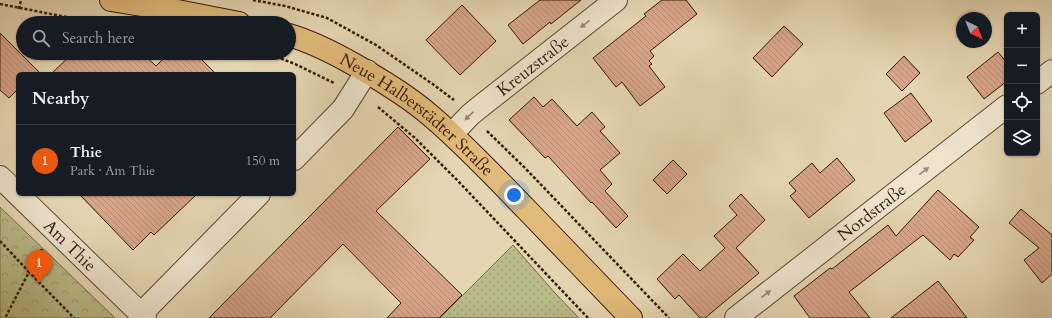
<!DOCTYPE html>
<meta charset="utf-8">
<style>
:root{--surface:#171b24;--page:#20242c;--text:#f1f3f6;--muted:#9ea1a6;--line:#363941;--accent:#ea580c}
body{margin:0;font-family:Cardo,serif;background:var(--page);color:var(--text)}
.controls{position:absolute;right:12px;top:12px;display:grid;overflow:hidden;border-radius:6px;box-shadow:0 1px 3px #0004}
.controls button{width:36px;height:36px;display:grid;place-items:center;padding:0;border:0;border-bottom:1px solid var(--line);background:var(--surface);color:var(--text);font:20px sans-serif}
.compass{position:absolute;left:956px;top:12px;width:36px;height:36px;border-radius:50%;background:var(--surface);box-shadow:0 1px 3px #0004;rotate:137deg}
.you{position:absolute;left:514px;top:195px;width:14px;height:14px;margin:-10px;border:3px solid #fff;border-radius:50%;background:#1a73e8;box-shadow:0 0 0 6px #1a73e833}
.badge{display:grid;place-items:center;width:26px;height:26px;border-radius:50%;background:var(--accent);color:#fff;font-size:13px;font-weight:700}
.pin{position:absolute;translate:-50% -33px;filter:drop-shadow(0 1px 2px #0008)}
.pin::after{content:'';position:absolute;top:21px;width:14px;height:12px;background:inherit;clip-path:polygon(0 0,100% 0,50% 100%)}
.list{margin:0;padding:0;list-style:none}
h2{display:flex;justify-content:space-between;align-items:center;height:52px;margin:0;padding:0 16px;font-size:17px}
h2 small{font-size:13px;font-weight:400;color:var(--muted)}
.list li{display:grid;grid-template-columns:26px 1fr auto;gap:12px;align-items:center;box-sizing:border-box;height:72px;padding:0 16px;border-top:1px solid var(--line)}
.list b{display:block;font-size:15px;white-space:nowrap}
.list p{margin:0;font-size:13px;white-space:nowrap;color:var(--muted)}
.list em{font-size:13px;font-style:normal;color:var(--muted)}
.icon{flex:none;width:22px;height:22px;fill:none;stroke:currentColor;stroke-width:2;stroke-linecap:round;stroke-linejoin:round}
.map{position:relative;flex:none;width:1052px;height:318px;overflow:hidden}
.search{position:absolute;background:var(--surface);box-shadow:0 1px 3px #0004;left:16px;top:16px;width:280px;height:44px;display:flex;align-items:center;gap:10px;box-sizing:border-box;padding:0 14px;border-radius:22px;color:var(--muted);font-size:15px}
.panel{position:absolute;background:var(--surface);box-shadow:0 1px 3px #0004;left:16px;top:72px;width:280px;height:124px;border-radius:6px}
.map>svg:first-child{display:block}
.grass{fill:url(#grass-dots);stroke:#776a48}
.forest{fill:url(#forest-crowns);stroke:#776a48}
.building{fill:url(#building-back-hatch);stroke:#341706}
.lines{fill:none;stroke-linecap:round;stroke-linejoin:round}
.minor-casing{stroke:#604731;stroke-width:24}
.primary-casing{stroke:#341706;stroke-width:24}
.path{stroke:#341706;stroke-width:2.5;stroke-dasharray:3 2;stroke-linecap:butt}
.minor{stroke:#eee4ce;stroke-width:22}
.primary{stroke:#e2bb7a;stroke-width:22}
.oneway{fill:#9a8874}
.labels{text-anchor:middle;stroke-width:3;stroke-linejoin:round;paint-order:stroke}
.street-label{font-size:17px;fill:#341706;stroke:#eee4ce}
</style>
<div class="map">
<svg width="1052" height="318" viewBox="0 0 1052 318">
<defs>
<pattern id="grass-dots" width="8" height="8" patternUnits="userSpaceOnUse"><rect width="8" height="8" fill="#babc89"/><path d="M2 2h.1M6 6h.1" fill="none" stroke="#a0a175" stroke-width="1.8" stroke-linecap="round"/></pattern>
<pattern id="forest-crowns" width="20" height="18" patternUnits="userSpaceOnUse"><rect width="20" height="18" fill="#babc89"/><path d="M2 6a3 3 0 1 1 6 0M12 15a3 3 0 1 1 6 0" fill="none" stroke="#a0a175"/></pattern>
<pattern id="building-back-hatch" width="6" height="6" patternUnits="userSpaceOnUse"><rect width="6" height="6" fill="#d8a589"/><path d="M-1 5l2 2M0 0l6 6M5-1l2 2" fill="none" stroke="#ba8d75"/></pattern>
</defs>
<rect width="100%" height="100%" fill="#e5d6b3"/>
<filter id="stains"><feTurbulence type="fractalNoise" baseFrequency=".005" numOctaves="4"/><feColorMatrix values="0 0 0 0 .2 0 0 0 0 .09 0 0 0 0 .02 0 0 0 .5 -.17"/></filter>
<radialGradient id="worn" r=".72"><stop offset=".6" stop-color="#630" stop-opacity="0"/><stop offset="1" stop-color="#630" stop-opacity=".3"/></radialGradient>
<polygon class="grass" points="513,245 555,293 579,318 440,318"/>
<polygon class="forest" points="0,207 115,318 0,318"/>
<g class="building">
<polygon points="540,0 581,0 551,24 550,22 523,44 508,25"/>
<polygon points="662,0 686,0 697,14 650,51 654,56 649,61 652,64 649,66 665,87 640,106 622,82 616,87 593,58 646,16 644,14"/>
<polygon points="462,5 496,41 460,75 426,40"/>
<polygon points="784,26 803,44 772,77 753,58"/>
<polygon points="0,33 41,74 18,74 18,89 9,98 0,90"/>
<polygon points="998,52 1007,63 1007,81 984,99 967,77"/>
<polygon points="73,53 142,53 156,66 169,53 195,53 216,74 51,74"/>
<polygon points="904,56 920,73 902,91 886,74"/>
<polygon points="911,93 932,121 905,142 884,113"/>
<polygon points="534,97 543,107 552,99 577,126 592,112 605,127 600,131 620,153 600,170 612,184 605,191 628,216 616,228 592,202 591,203 548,156 545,158 509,120"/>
<polygon points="398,127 430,159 376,211 462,295 439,318 387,318 401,303 343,244 270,318 209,318"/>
<polygon points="837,158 855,180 809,218 790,196 796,191 789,183 812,163 820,173"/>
<polygon points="673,160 687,174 667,194 653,180"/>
<polygon points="938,190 979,227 970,237 974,240 958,257 954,254 950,260 923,235 849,292 870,318 810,318 794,296 830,268 832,269 888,225 896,236"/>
<polygon points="79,194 197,194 154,235 151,232 133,250"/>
<polygon points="741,194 765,220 736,248 759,273 705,318 700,318 679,295 675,299 657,279 683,254 700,271 725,248 714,236 737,215 729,206"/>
<polygon points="1021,209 1052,235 1052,274 1042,283 1024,260 1039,248 1009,223"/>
<polygon points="938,281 967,318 891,318"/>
</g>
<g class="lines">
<g class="minor-casing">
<g id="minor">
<polyline points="1037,83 1052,71"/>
<path id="s1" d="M452,134L470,115L481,106L616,0"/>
<polyline points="294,159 343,109 367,71"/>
<path id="s2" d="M0,177L145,318"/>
<polyline points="141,314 259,194"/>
<path id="s3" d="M736,318L1007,106"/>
</g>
</g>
<g class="primary-casing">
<g id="primary">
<polyline points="111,0 172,10 239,23"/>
<path id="s4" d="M289,35C312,42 334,53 355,65C381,80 408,96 431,116C464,144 495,177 526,209C561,245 596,282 631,318"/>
</g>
</g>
<g class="path">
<polyline points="253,0 285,6 327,18 376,45 434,85 454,100"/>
<polyline points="0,4 97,23"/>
<polyline points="19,9 21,0"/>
<polyline points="267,53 295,64 334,83"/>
<polyline points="378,107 415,138 458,181 588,318"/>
<polyline points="487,131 525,168 669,318"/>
<polyline points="0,241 29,272 5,318"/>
<polyline points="42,249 29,272 74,318"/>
</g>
<use href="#minor" class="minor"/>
<use href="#primary" class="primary"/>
</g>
<defs><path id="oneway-solid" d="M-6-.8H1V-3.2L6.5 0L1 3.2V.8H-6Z"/></defs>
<g class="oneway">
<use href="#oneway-solid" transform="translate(585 24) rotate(142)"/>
<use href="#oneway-solid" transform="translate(469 116) rotate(136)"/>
<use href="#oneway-solid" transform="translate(924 171) rotate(-38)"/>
<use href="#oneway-solid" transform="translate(766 294) rotate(-38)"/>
</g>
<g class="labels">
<g class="street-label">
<text dy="6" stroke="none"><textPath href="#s1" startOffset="106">Kreuzstraße</textPath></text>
<text dy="6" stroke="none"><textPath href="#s4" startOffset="152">Neue Halberstädter Straße</textPath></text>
<text dy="6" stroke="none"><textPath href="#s3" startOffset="172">Nordstraße</textPath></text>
<text dy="6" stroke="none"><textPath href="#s2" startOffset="98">Am Thie</textPath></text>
</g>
</g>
<rect width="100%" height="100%" filter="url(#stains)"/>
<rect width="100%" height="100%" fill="url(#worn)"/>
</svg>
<div class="controls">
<button>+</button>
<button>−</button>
<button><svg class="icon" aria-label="locate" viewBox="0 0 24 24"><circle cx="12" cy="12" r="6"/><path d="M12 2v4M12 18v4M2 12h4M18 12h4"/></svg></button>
<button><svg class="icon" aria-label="layers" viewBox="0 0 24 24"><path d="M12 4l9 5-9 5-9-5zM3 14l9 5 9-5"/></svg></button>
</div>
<svg class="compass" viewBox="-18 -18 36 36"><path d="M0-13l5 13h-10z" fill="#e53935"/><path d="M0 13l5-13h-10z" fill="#9ea1a6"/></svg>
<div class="you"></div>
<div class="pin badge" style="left:39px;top:283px">1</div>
<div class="search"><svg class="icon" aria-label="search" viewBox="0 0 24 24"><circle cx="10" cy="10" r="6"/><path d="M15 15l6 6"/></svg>Search here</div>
<section class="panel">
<h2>Nearby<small></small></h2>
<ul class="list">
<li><span class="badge">1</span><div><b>Thie</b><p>Park · Am Thie</p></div><em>150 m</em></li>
</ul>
</section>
</div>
